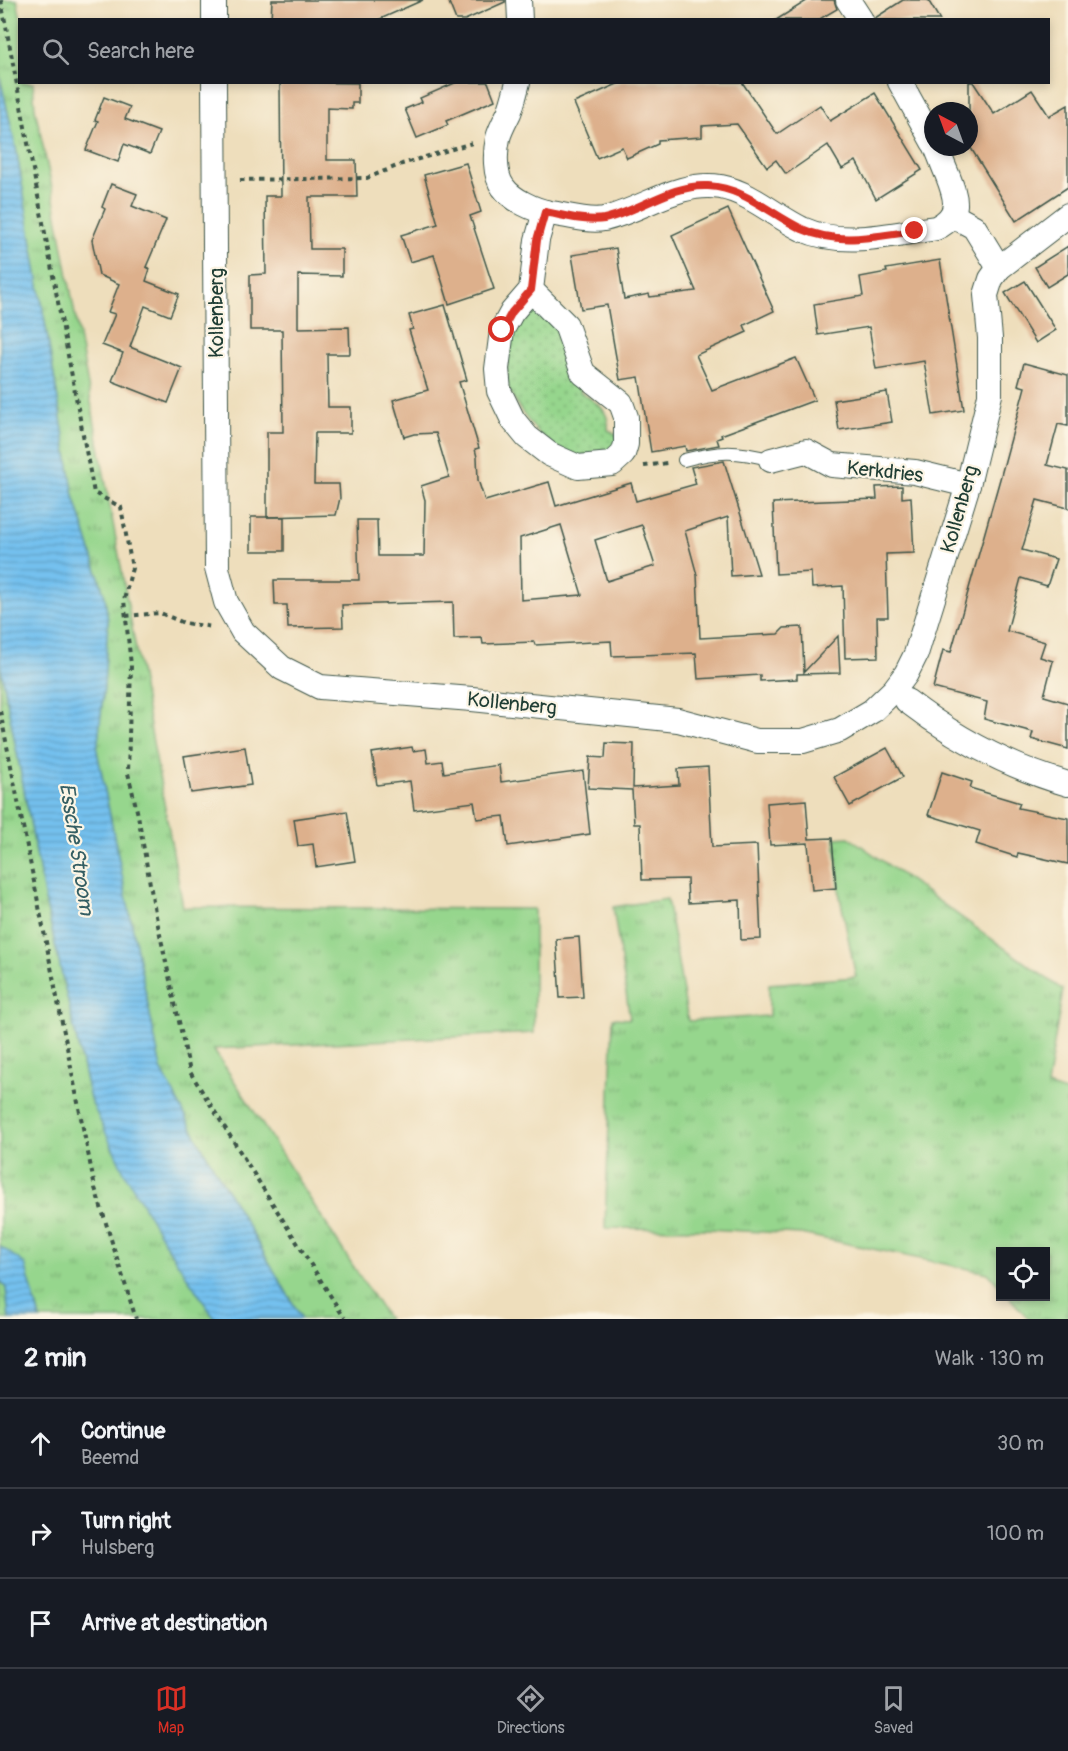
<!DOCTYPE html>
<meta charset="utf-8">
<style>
:root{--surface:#171b24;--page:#20242c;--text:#f1f3f6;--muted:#9ea1a6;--line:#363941;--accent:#d93025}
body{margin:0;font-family:Pangolin,sans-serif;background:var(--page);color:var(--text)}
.controls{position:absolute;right:18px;bottom:18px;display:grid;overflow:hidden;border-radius:0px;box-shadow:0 3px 9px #0003}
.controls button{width:54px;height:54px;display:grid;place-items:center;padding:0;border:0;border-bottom:2px solid var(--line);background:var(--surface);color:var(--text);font:30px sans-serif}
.compass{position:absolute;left:924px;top:102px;width:54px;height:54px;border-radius:50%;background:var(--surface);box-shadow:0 3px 9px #0003;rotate:319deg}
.stop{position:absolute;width:18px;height:18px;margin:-14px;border:4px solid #d93025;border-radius:50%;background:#fff}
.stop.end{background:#d93025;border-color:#fff;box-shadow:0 2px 6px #0008}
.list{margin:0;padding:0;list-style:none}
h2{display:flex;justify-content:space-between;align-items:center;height:78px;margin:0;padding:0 24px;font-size:26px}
h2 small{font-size:20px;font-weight:400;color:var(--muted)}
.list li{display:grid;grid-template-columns:39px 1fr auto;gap:18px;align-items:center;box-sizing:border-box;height:90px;padding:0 24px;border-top:2px solid var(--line)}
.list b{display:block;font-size:22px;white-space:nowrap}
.list p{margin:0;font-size:20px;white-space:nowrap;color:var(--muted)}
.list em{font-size:20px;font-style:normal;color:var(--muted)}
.icon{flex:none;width:33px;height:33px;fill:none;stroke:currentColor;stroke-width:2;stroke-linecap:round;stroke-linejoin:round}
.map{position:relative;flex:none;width:1068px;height:1319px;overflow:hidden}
.search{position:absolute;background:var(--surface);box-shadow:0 3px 9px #0003;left:18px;right:18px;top:18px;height:66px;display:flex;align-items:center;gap:15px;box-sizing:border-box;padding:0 21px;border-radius:0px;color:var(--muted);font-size:22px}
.sheet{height:348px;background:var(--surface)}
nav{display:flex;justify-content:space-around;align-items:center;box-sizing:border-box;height:84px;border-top:2px solid var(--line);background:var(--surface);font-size:16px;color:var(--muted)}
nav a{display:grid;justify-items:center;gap:3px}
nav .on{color:var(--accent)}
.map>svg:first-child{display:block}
.grass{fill:url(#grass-tufts);stroke:#5a8a60;stroke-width:1.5}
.park{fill:url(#park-dots);stroke:#5a8a60;stroke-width:1.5}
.water{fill:url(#water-rules);stroke:#4a7f92;stroke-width:1.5}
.building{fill:#ddb08c;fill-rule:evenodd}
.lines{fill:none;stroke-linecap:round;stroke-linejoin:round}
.lane-casing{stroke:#3e5548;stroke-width:14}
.street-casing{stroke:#3e5548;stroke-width:26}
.path{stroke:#3e5548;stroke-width:4;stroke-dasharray:4.5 4.5;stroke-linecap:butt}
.lane{stroke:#fff;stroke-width:12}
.street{stroke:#fff;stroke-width:24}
.route{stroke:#d93025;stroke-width:8}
.labels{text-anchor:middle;stroke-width:4.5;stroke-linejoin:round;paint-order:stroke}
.street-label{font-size:20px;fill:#1f3d34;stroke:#fcf5e5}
.water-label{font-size:21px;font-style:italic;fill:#345e63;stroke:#fcf5e5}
</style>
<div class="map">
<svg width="1068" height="1319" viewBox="0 0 1068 1319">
<defs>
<pattern id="grass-tufts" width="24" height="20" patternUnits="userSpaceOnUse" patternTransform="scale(1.5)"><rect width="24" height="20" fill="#96d68d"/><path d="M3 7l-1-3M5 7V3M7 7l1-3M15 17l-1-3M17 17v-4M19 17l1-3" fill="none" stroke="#7aaf74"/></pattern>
<pattern id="park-dots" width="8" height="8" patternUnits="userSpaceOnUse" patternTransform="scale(1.5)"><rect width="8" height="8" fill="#96d68d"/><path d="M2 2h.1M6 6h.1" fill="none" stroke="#7aaf74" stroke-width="1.8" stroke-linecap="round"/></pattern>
<pattern id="water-rules" width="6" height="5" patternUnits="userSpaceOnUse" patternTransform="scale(1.5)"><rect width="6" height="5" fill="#75c1ef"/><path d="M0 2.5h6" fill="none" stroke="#5f9ec2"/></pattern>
</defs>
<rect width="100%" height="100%" fill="#fcf5e5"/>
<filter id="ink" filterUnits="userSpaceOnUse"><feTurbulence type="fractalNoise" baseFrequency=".0167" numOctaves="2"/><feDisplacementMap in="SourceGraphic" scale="12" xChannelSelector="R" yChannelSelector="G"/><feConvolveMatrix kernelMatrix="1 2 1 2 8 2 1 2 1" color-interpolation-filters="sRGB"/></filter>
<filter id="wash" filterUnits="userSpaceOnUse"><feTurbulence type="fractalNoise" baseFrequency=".008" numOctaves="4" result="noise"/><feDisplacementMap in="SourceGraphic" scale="24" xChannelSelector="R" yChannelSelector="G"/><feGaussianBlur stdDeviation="1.35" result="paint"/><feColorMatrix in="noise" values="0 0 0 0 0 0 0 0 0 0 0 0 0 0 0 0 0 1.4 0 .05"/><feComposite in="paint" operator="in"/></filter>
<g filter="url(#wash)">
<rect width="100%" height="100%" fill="#eedebc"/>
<g class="grass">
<path d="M0,0H17L21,19L20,82L33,83L35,109L51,183L183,907L534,909V1033L213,1049C273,1138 328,1230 388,1319H302L199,1142L161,1070L97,751L104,686L108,622L105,597L74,496L16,148L0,78Z"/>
<polygon points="0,664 45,900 90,1099 166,1245 215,1319 40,1319 36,1303 0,1246"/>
<polygon points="849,837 1063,990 1047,1086 1068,1093 1068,1319 1029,1319 1009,1297 1046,1296 1046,1252 1000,1252 1000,1287 988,1273 801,1234 708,1229 605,1228 613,1018 630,1019 613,907 667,899 688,1021 769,1016 769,984 856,977 840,897 835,838"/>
<polygon points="0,1280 6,1288 9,1319 0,1319"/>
</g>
<path class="park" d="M535,312C561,320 571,361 582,384L580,392C596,402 610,409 608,430L618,435L617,442L610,454C603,455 594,457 587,457C554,454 531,429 516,402C514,398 510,393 509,389C503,368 510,316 535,312Z"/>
<g class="water">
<polygon points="0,78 16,148 74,496 105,597 108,622 104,686 97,751 161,1069 199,1142 302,1319 215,1319 166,1245 124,1172 90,1099 45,900 0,664"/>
<polygon points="0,1246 25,1264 40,1319 9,1319 6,1288 0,1280"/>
</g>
<g id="blocks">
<g class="building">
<polygon points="272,0 423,0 378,20 271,20"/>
<polygon points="448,0 505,0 505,2 465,20 456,20"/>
<polygon points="808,0 834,0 837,9 818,20 776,20"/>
<polygon points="903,0 928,0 940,20 875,20 875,18"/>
<polygon points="280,82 358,83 358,103 352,103 352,109 327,108 327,160 356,160 357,197 309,197 310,249 342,249 342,276 298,275 298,328 349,327 350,354 327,354 328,407 351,407 351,433 315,433 314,484 339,484 340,498 336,515 267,517 267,432 283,432 282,330 250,330 250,275 266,274 265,196 281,196"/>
<polygon points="457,82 488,82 495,100 446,121 448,125 417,138 405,109 422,102 420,98"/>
<polygon points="622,82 742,82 777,134 820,105 830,121 875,93 922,170 876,199 856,161 842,169 828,145 786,174 776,160 767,167 737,124 702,126 702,137 658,140 658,144 627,158 622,147 597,158 574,103"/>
<polygon points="969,82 973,82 994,114 1032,90 1049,116 1068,105 1068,187 1016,221 969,145"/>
<polygon points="104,97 130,107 125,119 159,132 150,154 124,144 118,162 86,150 98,121 95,120"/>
<polygon points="466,163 481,212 470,216 494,289 449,304 434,255 410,262 401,235 438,224 424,175"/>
<polygon points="111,184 137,194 132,206 166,220 146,267 150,269 146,281 179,294 170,316 145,306 130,347 182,368 168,403 112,381 123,353 102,345 115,314 108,312 119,284 99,275 92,240 105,209 102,207"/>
<polygon points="728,209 774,311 744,325 747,332 696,355 712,390 796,358 815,400 721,435 722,437 717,439 719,445 686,451 685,446 651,452 639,377 620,380 607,305 581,309 572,255 616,248 624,299 649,294 650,297 696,291 672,235"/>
<polygon points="1068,246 1068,274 1047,287 1035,267"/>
<polygon points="940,260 964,410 933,415 924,361 876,369 869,327 818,335 814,304 863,296 860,277 887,272 886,269"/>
<polygon points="1025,281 1056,330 1036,343 1005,293"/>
<path d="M445,305L467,380L459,382L479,448L475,449L477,457L478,480L485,501L549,482L556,506L631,483L636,501L696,484L691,467L724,461L759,574L731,576L728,517L685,531L697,575L700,638L778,634L784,628L802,627L804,672L838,636L840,673L797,674V679L760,681V675L698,679L696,653L612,656L611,641L535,645L534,642L483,644L482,638L454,639L453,602L342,605L343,627L288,628L287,605H275L274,580H359L357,520H377L378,556H424L425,500L421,486L449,477L436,433L414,434L404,437L393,400L428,390L409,330L413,329L409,315ZM561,525L582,595L521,600L520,538ZM642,525L655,566L607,581L595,540Z"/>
<polygon points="1024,363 1068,375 1068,426 1058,424 1047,465 1068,470 1068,508 1037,500 1022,550 1056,559 1047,586 1021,578 1007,631 1045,642 1040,657 1053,661 1044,696 1068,703 1068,749 1031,739 1033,732 984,719 987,702 933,688 943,650 951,652 1000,479 1025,387 1018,385"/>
<polygon points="887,392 892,422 839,430 834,400"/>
<polygon points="902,486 902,498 911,497 914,553 886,554 888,617 877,617 878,657 845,658 843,586 812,588 811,572 776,574 773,503 877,499 876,487"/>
<rect x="251" y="517" width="33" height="34"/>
<polygon points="606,743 634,744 633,788 679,785 678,769 708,767 712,847 757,845 761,939 741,940 740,900 688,903 687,879 642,880 640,824 634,824 632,790 588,788 590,757 605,758"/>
<polygon points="245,747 251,785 191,793 184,756"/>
<polygon points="412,747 413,751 426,749 428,763 442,761 444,773 499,765 501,782 583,771 590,834 508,846 504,816 477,819 474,802 414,810 410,781 377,785 372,753"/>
<polygon points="887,748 903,777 850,806 834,777"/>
<polygon points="942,772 972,782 970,788 1020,803 1018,808 1068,818 1068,864 1018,853 1017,857 976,844 980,831 928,815"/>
<polygon points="806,800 809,839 832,838 836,888 812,890 808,843 770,845 767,803"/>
<polygon points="347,811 355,861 316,867 313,844 298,846 294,819"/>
<polygon points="579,937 583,997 560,998 556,939"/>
</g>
</g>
</g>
<g filter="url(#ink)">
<use href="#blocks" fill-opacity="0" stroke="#3e5548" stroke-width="1.5"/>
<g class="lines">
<g class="lane-casing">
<path id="lane" d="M684,460C718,451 736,450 771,460"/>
</g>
<g class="street-casing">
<g id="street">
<polyline points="214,0 214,20"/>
<polyline points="519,0 520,20"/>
<polyline points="848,0 861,20"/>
<polyline points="214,82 217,568 226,602 243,632 282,668 320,687 472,699 678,720 757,741 803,741 840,730 872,711 894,690 906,674 916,654 968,485 990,395 990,338 986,295 991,279 999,268 1068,215"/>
<path d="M518,82C515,93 513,103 509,113C505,121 500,130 498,138C495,152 494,175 503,187C512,200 534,210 550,213C566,215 588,222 604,219C643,210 679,180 721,187C751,193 775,216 802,229C844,248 892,234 936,228C963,215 956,197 947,174C943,165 940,156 936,147"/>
<polyline points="900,82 933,142"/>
<polyline points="952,215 974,227 999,268"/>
<polyline points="531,290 512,312 502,330 497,369 499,391 513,420 527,437 549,454 578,467 612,464 623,454 626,444 626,417 621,403 583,373 566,325 531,290 537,240 545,212"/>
<polyline points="771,460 806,451 832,465 915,472 968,485"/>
<path d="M907,701C955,738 1009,767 1068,784"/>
</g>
</g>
<g class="path">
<polyline points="1,0 94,493 121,507 132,568 124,600 131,665 128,773 138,815 154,907 190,1072 345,1319"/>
<polyline points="240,180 367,178 402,164 472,143"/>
<polyline points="644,466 667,463"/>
<polyline points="126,616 160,613 184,623 213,627"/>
<polyline points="0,711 95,1188 136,1319"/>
</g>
<use href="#lane" class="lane"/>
<use href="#street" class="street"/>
</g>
</g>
<g class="lines" filter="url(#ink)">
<path class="route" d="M502,330L512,312L531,290L537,240L545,212C562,215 586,222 604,219C638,212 671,184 708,186C745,188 770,214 802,229C840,246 876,236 915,231"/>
</g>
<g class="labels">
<g class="street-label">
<text transform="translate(216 313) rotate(-90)" y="7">Kollenberg</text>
<text transform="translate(885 471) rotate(6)" y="7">Kerkdries</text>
<text transform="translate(959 509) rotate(-74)" y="7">Kollenberg</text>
<text transform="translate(512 703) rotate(6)" y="7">Kollenberg</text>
</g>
<g class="water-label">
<text transform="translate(77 849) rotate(81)" y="7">Essche Stroom</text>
</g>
</g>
</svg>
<div class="controls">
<button><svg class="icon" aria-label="locate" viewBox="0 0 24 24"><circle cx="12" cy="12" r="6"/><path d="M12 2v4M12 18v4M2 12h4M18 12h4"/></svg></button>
</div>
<svg class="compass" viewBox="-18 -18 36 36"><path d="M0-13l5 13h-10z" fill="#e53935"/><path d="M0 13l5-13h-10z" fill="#9ea1a6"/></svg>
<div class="stop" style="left:502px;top:330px"></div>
<div class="stop end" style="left:915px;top:231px"></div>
<div class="search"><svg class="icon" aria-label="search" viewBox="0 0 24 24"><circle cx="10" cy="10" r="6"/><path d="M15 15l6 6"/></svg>Search here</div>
</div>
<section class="sheet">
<h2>2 min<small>Walk · 130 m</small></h2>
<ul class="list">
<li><svg class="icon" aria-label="ahead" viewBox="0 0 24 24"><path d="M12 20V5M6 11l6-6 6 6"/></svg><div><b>Continue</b><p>Beemd</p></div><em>30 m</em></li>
<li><svg class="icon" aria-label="right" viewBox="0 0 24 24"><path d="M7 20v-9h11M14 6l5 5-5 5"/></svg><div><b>Turn right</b><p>Hulsberg</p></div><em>100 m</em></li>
<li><svg class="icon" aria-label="arrive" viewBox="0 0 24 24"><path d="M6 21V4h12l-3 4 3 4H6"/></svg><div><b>Arrive at destination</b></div></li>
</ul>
</section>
<nav>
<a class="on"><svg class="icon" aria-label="map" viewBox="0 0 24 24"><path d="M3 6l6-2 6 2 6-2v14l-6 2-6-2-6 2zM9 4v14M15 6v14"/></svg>Map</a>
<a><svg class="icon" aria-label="directions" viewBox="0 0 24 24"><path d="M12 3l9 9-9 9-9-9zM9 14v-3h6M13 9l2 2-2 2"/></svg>Directions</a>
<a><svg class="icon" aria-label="saved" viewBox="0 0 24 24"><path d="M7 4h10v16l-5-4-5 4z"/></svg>Saved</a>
</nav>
